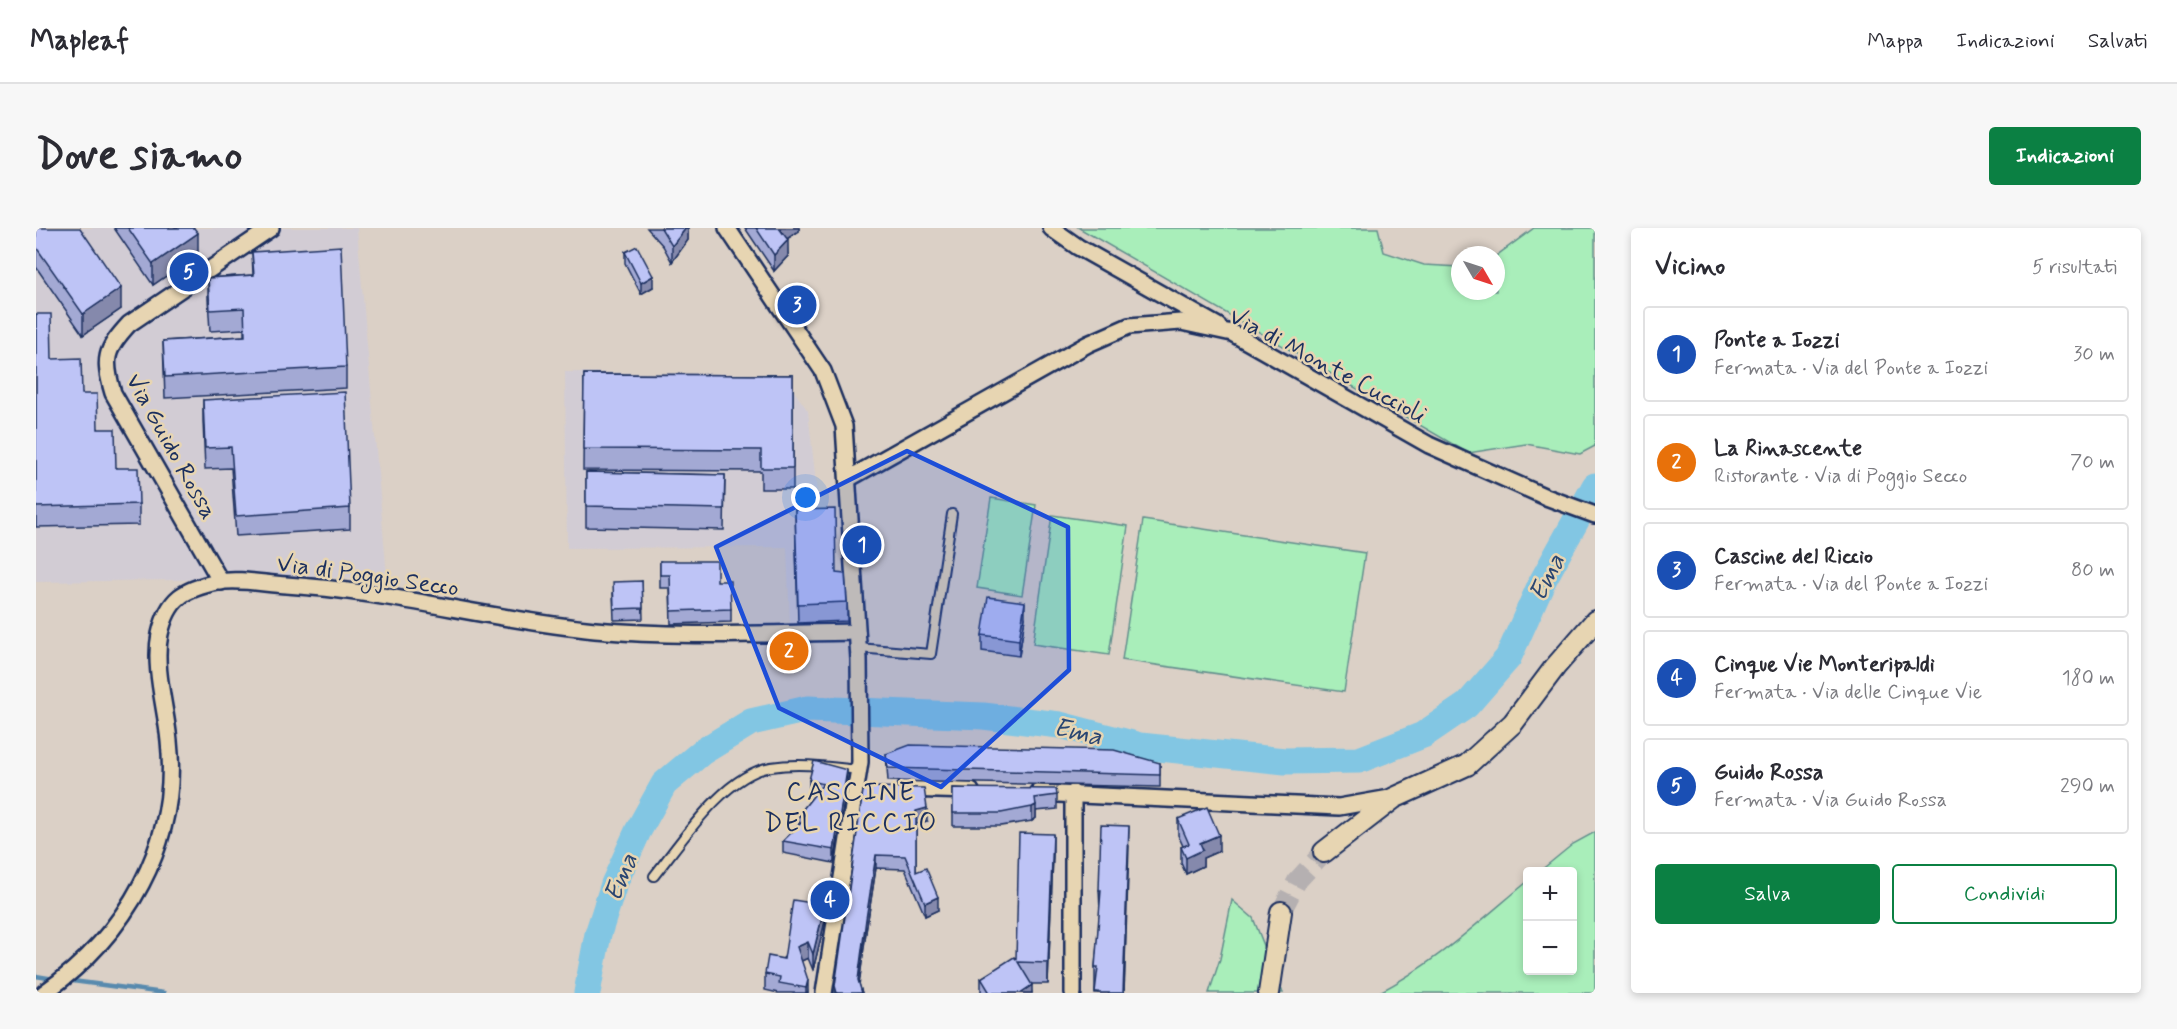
<!DOCTYPE html>
<html lang="it">
<meta charset="utf-8">
<style>
:root{--surface:#fff;--page:#f7f7f7;--text:#2b2b33;--muted:#7c7c81;--line:#e1e1e2;--accent:#0b8043}
body{margin:0;font-family:Mynerve,sans-serif;background:var(--page);color:var(--text)}
.controls{position:absolute;right:18px;bottom:18px;display:grid;overflow:hidden;border-radius:6px;box-shadow:0 3px 9px #0003}
.controls button{width:54px;height:54px;display:grid;place-items:center;padding:0;border:0;border-bottom:2px solid var(--line);background:var(--surface);color:var(--text);font:30px sans-serif}
.compass{position:absolute;left:1415px;top:18px;width:54px;height:54px;border-radius:50%;background:var(--surface);box-shadow:0 3px 9px #0003;rotate:129deg}
.you{position:absolute;left:770px;top:270px;width:21px;height:21px;margin:-15px;border:4px solid #fff;border-radius:50%;background:#1a73e8;box-shadow:0 0 0 9px #1a73e833}
.badge{display:grid;place-items:center;width:39px;height:39px;border-radius:50%;background:var(--accent);color:#fff;font-size:20px;font-weight:700}
.pin{position:absolute;translate:-50% -50%;border:3px solid #fff;box-shadow:0 2px 6px #0006}
.list{margin:0;padding:0;list-style:none}
h2{display:flex;justify-content:space-between;align-items:center;height:78px;margin:0;padding:0 24px;font-size:26px}
h2 small{font-size:20px;font-weight:400;color:var(--muted)}
.list li{display:grid;grid-template-columns:39px 1fr auto;gap:18px;align-items:center;box-sizing:border-box;height:96px;margin:0 12px 12px;padding:0 12px;border:2px solid var(--line);border-radius:6px}
.list b{display:block;font-size:22px;white-space:nowrap}
.list p{margin:0;font-size:20px;white-space:nowrap;color:var(--muted)}
.list em{font-size:20px;font-style:normal;color:var(--muted)}
.actions{display:flex;gap:12px;padding:18px 24px}
.actions a{flex:1;padding:14px 0;border:2px solid var(--accent);border-radius:6px;text-align:center;font-size:21px;color:var(--accent)}
.actions .main{background:var(--accent);color:#fff}
.map{position:relative;flex:none;width:1559px;height:765px;overflow:hidden;border-radius:6px}
header{display:flex;align-items:center;gap:36px;box-sizing:border-box;height:84px;padding:0 30px;background:var(--surface);border-bottom:2px solid var(--line)}
header strong{font-size:28px}
nav{display:flex;gap:33px;margin-inline-start:auto;font-size:21px}
.intro{display:flex;align-items:center;justify-content:space-between;box-sizing:border-box;height:144px;padding:0 36px}
h1{margin:0;font-size:42px}
.button{padding:15px 27px;border-radius:6px;background:var(--accent);color:#fff;font-size:21px;font-weight:700}
main{display:flex;gap:36px;padding:0 36px}
aside{flex:1;background:var(--surface);border-radius:6px;box-shadow:0 3px 9px #0003}
.map>svg:first-child{display:block}
.built{fill:#d2ccd4}
.green{fill:#a9eeba;stroke:#628e8c;stroke-width:1.5}
.lines{fill:none;stroke-linecap:round;stroke-linejoin:round}
.stream{stroke:#598aae;stroke-width:4.5}
.river{stroke:#82c6e3;stroke-width:27}
.tertiary-tunnel{stroke:#b5b0b1;stroke-width:20;stroke-dasharray:20 10;stroke-linecap:butt}
.service-casing{stroke:#1b2f5e;stroke-width:12}
.minor-casing{stroke:#1b2f5e;stroke-width:20}
.tertiary-casing{stroke:#1b2f5e;stroke-width:24}
.service{stroke:#e7d5b2;stroke-width:8}
.minor{stroke:#e7d5b2;stroke-width:15}
.tertiary{stroke:#e7d5b2;stroke-width:20}
.wall{fill:#a3a9d4;stroke:#1b2f5e;stroke-width:1.5}
.shaded-wall{fill:#8589ac;stroke:#1b2f5e;stroke-width:1.5}
.building{fill:#bec4f6;stroke:#1b2f5e;stroke-width:1.5}
.marked{fill:#1d4ed8;fill-opacity:0.2;stroke:#1d4ed8;stroke-width:4.5;stroke-linejoin:round}
.labels{text-anchor:middle;stroke-width:5;stroke-linejoin:round;paint-order:stroke}
.street-label{font-size:24px;fill:#1b2f5e;stroke:#e7d5b2}
.water-label{font-size:26px;font-style:italic;fill:#2a4672;stroke:#e7d5b2}
.quarter-label{font-size:27px;letter-spacing:1.5px;fill:#1b2f5e;stroke:#e7d5b2}
</style>
<header>
<strong>Mapleaf</strong>
<nav><a>Mappa</a><a>Indicazioni</a><a>Salvati</a></nav>
</header>
<div class="intro"><h1>Dove siamo</h1><a class="button">Indicazioni</a></div>
<main>
<div class="map">
<svg width="1559" height="765" viewBox="0 0 1559 765">
<rect width="100%" height="100%" fill="#dbd0c6"/>
<filter id="ink" filterUnits="userSpaceOnUse"><feTurbulence type="fractalNoise" baseFrequency=".0167" numOctaves="2"/><feDisplacementMap in="SourceGraphic" scale="12" xChannelSelector="R" yChannelSelector="G"/><feConvolveMatrix kernelMatrix="1 2 1 2 8 2 1 2 1" color-interpolation-filters="sRGB"/></filter>
<g filter="url(#ink)">
<g class="built">
<polygon points="0,0 321,0 351,349 0,354"/>
<polygon points="529,144 746,146 772,183 781,264 783,395 754,396 751,319 531,320"/>
</g>
<g class="green">
<polygon points="1043,0 1342,0 1348,24 1388,37 1424,39 1424,63 1460,63 1460,28 1498,0 1559,0 1559,218 1544,226 1490,216 1432,225"/>
<polygon points="955,270 1000,277 986,367 941,360"/>
<polygon points="1016,287 1092,298 1073,427 997,416"/>
<polygon points="1107,292 1329,325 1308,464 1086,432"/>
<path d="M1559,604V765H1342C1397,737 1444,693 1491,654L1492,742H1536V644L1504,643L1537,616Z"/>
<polygon points="1196,672 1217,690 1247,765 1173,765 1184,731"/>
</g>
<g class="lines">
<g class="stream">
<polyline points="0,748 18,751"/>
<polyline points="29,752 128,765"/>
</g>
<polyline class="river" points="551,765 562,706 578,656 602,603 628,556 666,524 715,494 772,481 947,488 1024,497 1104,518 1249,533 1323,532 1387,507 1431,477 1472,430 1506,354 1559,258"/>
<polyline class="tertiary-tunnel" points="1245,684 1261,653 1288,624"/>
<g class="service-casing">
<g id="service">
<polyline points="822,420 895,426 916,286"/>
<path d="M618,648C646,613 688,547 735,539C764,534 795,539 823,542"/>
</g>
</g>
<g class="minor-casing">
<g id="minor">
<polyline points="691,0 787,143 808,198 823,431 824,534 788,765"/>
<polyline points="1015,0 1042,19 1182,98"/>
<polyline points="812,251 1052,116 1093,98 1145,94 1196,105 1393,217 1510,269 1559,287"/>
<path d="M185,354L77,165C67,131 69,122 93,96L235,0"/>
<polyline points="869,561 935,563"/>
<polyline points="1001,565 1303,579 1354,570"/>
<polyline points="1037,565 1037,765"/>
<path d="M8,765C90,707 144,616 133,513C130,480 117,439 124,406C132,370 148,361 182,354C203,350 229,356 250,357C354,363 455,392 559,402C645,410 734,405 821,404"/>
</g>
</g>
<g class="tertiary-casing">
<g id="tertiary">
<polyline points="1288,624 1358,570 1431,537 1477,495 1519,439 1559,393"/>
<polyline points="1233,765 1245,684"/>
</g>
</g>
<use href="#service" class="service"/>
<use href="#minor" class="minor"/>
<use href="#tertiary" class="tertiary"/>
</g>
<g class="wall">
<polygon points="0,0 85,81 47,107 0,39"/>
<polygon points="78,0 158,0 162,26 117,57"/>
<polygon points="611,0 652,0 652,12 636,34 627,18"/>
<polygon points="709,0 763,0 763,3 751,11 752,28 738,43"/>
<polygon points="216,24 310,139 310,160 129,170 127,113 208,108 208,101 174,103 172,71 172,50 217,47"/>
<polygon points="589,24 617,59 605,66 589,35"/>
<polygon points="0,86 16,131 46,166 80,240 103,276 103,297 0,299"/>
<polygon points="548,146 757,147 757,261 725,261 725,243 547,242"/>
<polygon points="167,172 314,280 314,301 200,308 195,240 169,241 167,193"/>
<polygon points="550,244 689,247 688,302 550,299"/>
<polygon points="759,282 800,345 811,374 811,393 762,395"/>
<polygon points="624,333 681,353 695,381 695,394 635,396 634,360 624,360"/>
<polygon points="606,353 607,391 578,392 577,365"/>
<polygon points="989,390 983,428 946,423 946,407"/>
<polygon points="850,526 1124,535 1124,559 852,553"/>
<polygon points="773,552 811,554 798,635 747,625 747,613 763,597 763,586 779,566 773,565"/>
<polygon points="917,560 1021,567 1021,581 1000,583 1000,590 996,593 965,598 917,598"/>
<polygon points="827,563 891,593 880,596 880,644 902,682 889,688 869,641 840,640 830,704 823,756 826,765 799,765 799,758"/>
<polygon points="1142,591 1183,623 1167,630 1167,638 1150,646 1145,635 1145,619 1147,618 1142,607"/>
<polygon points="1093,619 1088,765 1059,765 1059,739 1064,683 1063,662"/>
<polygon points="1017,626 1012,756 994,756 996,765 945,765 945,750 980,731"/>
<polygon points="789,693 777,742 772,730 765,733 772,765 742,765 729,762 729,746"/>
</g>
<g class="shaded-wall">
<polygon points="650,0 652,0 652,12 636,34 636,18"/>
<polygon points="743,0 763,0 763,3 743,16"/>
<polygon points="162,5 162,26 117,57 117,36"/>
<polygon points="752,12 752,28 738,43 738,27"/>
<polygon points="617,48 617,59 605,66 605,55"/>
<polygon points="85,60 85,81 47,107 47,86"/>
<polygon points="989,374 989,390 983,428 983,412"/>
<polygon points="811,542 811,554 798,635 798,622"/>
<polygon points="1000,577 1000,590 996,593 996,579"/>
<polygon points="891,580 891,593 880,596 880,657 880,583"/>
<polygon points="1093,598 1088,765 1087,765"/>
<polygon points="1017,606 1017,626 1012,756 1012,735"/>
<polygon points="1183,607 1183,623 1167,630 1167,638 1150,646 1150,630 1164,615"/>
<polygon points="840,627 840,640 830,704 822,765 822,752 830,691"/>
<polygon points="902,669 902,682 889,688 889,675"/>
<polygon points="789,677 789,693 777,742 777,726"/>
<polygon points="772,714 772,730 761,735 761,719"/>
<polygon points="772,752 772,765 770,765 770,760"/>
<polygon points="996,757 996,765 984,765"/>
</g>
<g class="building">
<polygon points="0,0 44,0 85,60 47,86 0,19"/>
<polygon points="92,0 158,0 162,5 117,36"/>
<polygon points="625,0 650,0 636,18"/>
<polygon points="720,0 743,0 752,12 738,27"/>
<polygon points="305,18 310,139 129,149 127,113 209,108 208,80 174,82 172,50 218,47 216,24"/>
<polygon points="601,18 617,48 605,55 589,24"/>
<polygon points="0,86 15,86 16,131 45,130 46,166 61,166 62,201 79,201 80,240 102,240 103,276 0,279"/>
<polygon points="548,146 757,147 757,240 725,240 725,222 547,221"/>
<polygon points="309,164 314,280 200,288 195,219 169,220 167,172"/>
<polygon points="550,244 689,247 688,281 550,278"/>
<polygon points="799,281 800,345 809,346 811,374 762,376 759,282"/>
<polygon points="624,333 681,333 681,353 694,353 695,381 635,383 634,347 624,347"/>
<polygon points="606,353 607,380 578,381 577,354"/>
<polygon points="952,369 989,374 983,412 946,407"/>
<polygon points="874,517 1078,522 1124,535 1124,547 852,540 850,526"/>
<polygon points="778,533 811,542 798,622 747,613 768,592 763,586 787,556 773,552"/>
<polygon points="834,559 888,560 891,580 880,583 880,644 890,640 902,669 889,675 869,628 840,627 830,691 822,752 826,765 801,765 799,758 827,563"/>
<polygon points="917,560 1020,561 1021,567 999,570 1000,577 996,579 965,585 917,585"/>
<polygon points="1171,579 1183,607 1164,615 1167,622 1150,630 1145,619 1153,616 1142,591"/>
<polygon points="1065,597 1093,598 1087,765 1062,765 1062,764 1059,764 1062,739 1059,739 1065,662 1063,662"/>
<polygon points="983,605 1017,606 1012,735 982,734 996,757 984,765 954,765 945,750 978,729 980,731"/>
<polygon points="757,672 789,677 777,726 772,714 761,719 772,752 770,760 743,755 744,749 729,746 732,728 748,731"/>
</g>
</g>
<path class="marked" d="M871,223L1032,299L1033,442L905,559L743,480L680,319Z"/>
<g class="labels">
<g class="street-label">
<text transform="translate(1292 137) rotate(28)" y="8">Via di Monte Cuccioli</text>
<text transform="translate(136 218) rotate(61)" y="8">Via Guido Rossa</text>
<text transform="translate(332 347) rotate(8)" y="8">Via di Poggio Secco</text>
</g>
<g class="water-label">
<text transform="translate(1510 349) rotate(-63)" y="9">Ema</text>
<text transform="translate(1042 503) rotate(13)" y="9">Ema</text>
<text transform="translate(584 649) rotate(-67)" y="9">Ema</text>
</g>
<g class="quarter-label">
<text x="815" y="572">CASCINE<tspan x="815" dy="31">DEL RICCIO</tspan></text>
</g>
</g>
</svg>
<div class="controls">
<button>+</button>
<button>−</button>
</div>
<svg class="compass" viewBox="-18 -18 36 36"><path d="M0-13l5 13h-10z" fill="#e53935"/><path d="M0 13l5-13h-10z" fill="#7c7c81"/></svg>
<div class="you"></div>
<div class="pin badge" style="left:826px;top:317px;background:#1a4fb4">1</div>
<div class="pin badge" style="left:753px;top:423px;background:#e8710a">2</div>
<div class="pin badge" style="left:761px;top:77px;background:#1a4fb4">3</div>
<div class="pin badge" style="left:794px;top:672px;background:#1a4fb4">4</div>
<div class="pin badge" style="left:153px;top:44px;background:#1a4fb4">5</div>
</div>
<aside>
<h2>Vicino<small>5 risultati</small></h2>
<ul class="list">
<li><span class="badge" style="background:#1a4fb4">1</span><div><b>Ponte a Iozzi</b><p>Fermata · Via del Ponte a Iozzi</p></div><em>30 m</em></li>
<li><span class="badge" style="background:#e8710a">2</span><div><b>La Rinascente</b><p>Ristorante · Via di Poggio Secco</p></div><em>70 m</em></li>
<li><span class="badge" style="background:#1a4fb4">3</span><div><b>Cascine del Riccio</b><p>Fermata · Via del Ponte a Iozzi</p></div><em>80 m</em></li>
<li><span class="badge" style="background:#1a4fb4">4</span><div><b>Cinque Vie Monteripaldi</b><p>Fermata · Via delle Cinque Vie</p></div><em>180 m</em></li>
<li><span class="badge" style="background:#1a4fb4">5</span><div><b>Guido Rossa</b><p>Fermata · Via Guido Rossa</p></div><em>290 m</em></li>
</ul>
<div class="actions"><a class="main">Salva</a><a>Condividi</a></div>
</aside>
</main>
